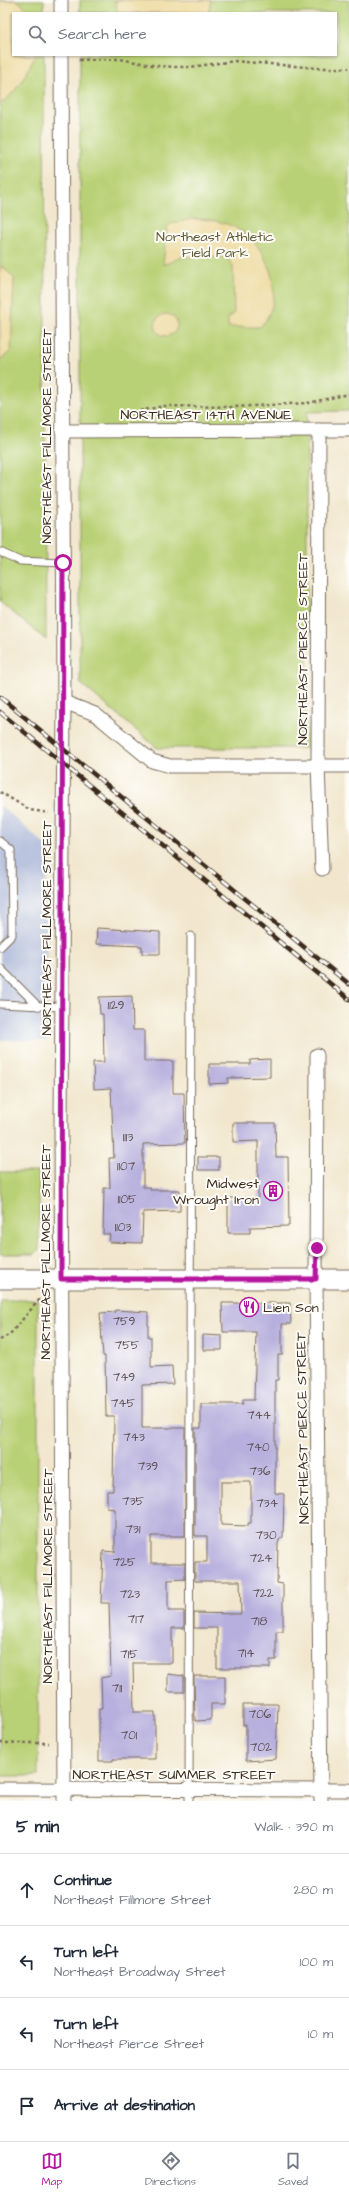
<!DOCTYPE html>
<meta charset="utf-8">
<style>
:root{--surface:#fff;--page:#f6f6f7;--text:#1f2937;--muted:#747a83;--line:#e0e1e3;--accent:#b5179e}
body{margin:0;font-family:"Architects Daughter",sans-serif;background:var(--page);color:var(--text)}
.stop{position:absolute;width:12px;height:12px;margin:-9px;border:3px solid #b5179e;border-radius:50%;background:#fff}
.stop.end{background:#b5179e;border-color:#fff;box-shadow:0 1px 4px #0008}
.list{margin:0;padding:0;list-style:none}
h2{display:flex;justify-content:space-between;align-items:center;height:52px;margin:0;padding:0 16px;font-size:17px}
h2 small{font-size:13px;font-weight:400;color:var(--muted)}
.list li{display:grid;grid-template-columns:26px 1fr auto;gap:12px;align-items:center;box-sizing:border-box;height:72px;padding:0 16px;border-top:1px solid var(--line)}
.list b{display:block;font-size:15px;white-space:nowrap}
.list p{margin:0;font-size:13px;white-space:nowrap;color:var(--muted)}
.list em{font-size:13px;font-style:normal;color:var(--muted)}
.icon{flex:none;width:22px;height:22px;fill:none;stroke:currentColor;stroke-width:2;stroke-linecap:round;stroke-linejoin:round}
.map{position:relative;flex:none;width:349px;height:1801px;overflow:hidden}
.search{position:absolute;background:var(--surface);box-shadow:0 1px 3px #0004;left:12px;right:12px;top:12px;height:44px;display:flex;align-items:center;gap:10px;box-sizing:border-box;padding:0 14px;border-radius:0px;color:var(--muted);font-size:15px}
.sheet{height:340px;background:var(--surface)}
nav{display:flex;justify-content:space-around;align-items:center;box-sizing:border-box;height:56px;border-top:1px solid var(--line);background:var(--surface);font-size:11px;color:var(--muted)}
nav a{display:grid;justify-items:center;gap:2px}
nav .on{color:var(--accent)}
.map>svg:first-child{display:block}
.industrial{fill:#bac4de}
.green{fill:#b9d176;stroke:#7a7e4a}
.sand{fill:#eeda9e;stroke:#94825e}
.building{fill:#b7b0de;fill-rule:evenodd}
.lines{fill:none;stroke-linecap:round;stroke-linejoin:round}
.lane-casing{stroke:#7b6c5c;stroke-width:9}
.street-casing{stroke:#7b6c5c;stroke-width:15}
.secondary-casing{stroke:#7b6c5c;stroke-width:21}
.path{stroke:#7b6c5c;stroke-width:2.5;stroke-dasharray:3 3;stroke-linecap:butt}
.lane{stroke:#fff;stroke-width:7}
.street{stroke:#fff;stroke-width:13}
.secondary{stroke:#fff;stroke-width:19}
.rail-casing{stroke:#3b2a1e;stroke-width:4.5}
.rail{stroke:#fdfcf7;stroke-width:3;stroke-dasharray:9;stroke-linecap:butt}
.route{stroke:#b5179e;stroke-width:5}
.labels{text-anchor:middle;stroke-width:4;stroke-linejoin:round;paint-order:stroke}
.number-label{font-size:12px;fill:#5a4c4e}
.park-label{font-size:14px;fill:#615c38;stroke:#fdfcf7}
.street-label{font-size:14px;fill:#3b2a1e;stroke:#fdfcf7}
.poi-label{font-size:14px;fill:#3b2a1e;stroke:#fdfcf7;text-anchor:end}
</style>
<div class="map">
<svg width="349" height="1801" viewBox="0 0 349 1801">
<rect width="100%" height="100%" fill="#fdfcf7"/>
<filter id="ink" filterUnits="userSpaceOnUse"><feTurbulence type="fractalNoise" baseFrequency=".025" numOctaves="2"/><feDisplacementMap in="SourceGraphic" scale="8" xChannelSelector="R" yChannelSelector="G"/><feConvolveMatrix kernelMatrix="1 2 1 2 8 2 1 2 1" color-interpolation-filters="sRGB"/></filter>
<filter id="wash" filterUnits="userSpaceOnUse"><feTurbulence type="fractalNoise" baseFrequency=".012" numOctaves="4" result="noise"/><feDisplacementMap in="SourceGraphic" scale="16" xChannelSelector="R" yChannelSelector="G"/><feGaussianBlur stdDeviation="0.9" result="paint"/><feColorMatrix in="noise" values="0 0 0 0 0 0 0 0 0 0 0 0 0 0 0 0 0 1.4 0 .05"/><feComposite in="paint" operator="in"/></filter>
<g filter="url(#wash)">
<rect width="100%" height="100%" fill="#f2e7ce"/>
<polygon class="industrial" points="0,805 46,846 47,1041 0,1040"/>
<g class="green">
<polygon points="0,0 44,0 44,13 13,13 13,55 44,55 46,640 0,602"/>
<polygon points="80,0 349,0 349,411 307,412 307,748 157,748 80,683 80,55 336,55 336,13 80,13"/>
<polygon points="0,1172 39,1172 39,1249 35,1254 0,1254"/>
<rect x="0" y="1300" width="38" height="476"/>
</g>
<g class="sand">
<path d="M17,0L31,13H13V55H36C26,73 18,92 0,104V1Z"/>
<polygon points="116,0 211,0 208,13 117,13"/>
<path d="M191,219C209,219 226,221 241,231C270,249 287,300 260,327H228V318L234,314L233,265L226,257H182L163,265L167,228L171,224Z"/>
<polygon points="0,267 3,267 14,278 11,351 0,360"/>
<circle cx="166" cy="325" r="11"/>
</g>
<g id="blocks">
<g class="building">
<polygon points="97,928 160,932 160,954 142,954 142,946 96,944"/>
<polygon points="132,996 133,1030 144,1030 144,1061 173,1061 173,1093 184,1093 185,1143 143,1144 143,1187 150,1187 150,1190 180,1190 180,1211 143,1212 142,1243 109,1242 110,1234 103,1234 104,1188 110,1188 109,1158 114,1158 111,1088 94,1089 93,1062 104,1062 103,1014 100,1014 99,997"/>
<polygon points="270,1059 270,1077 228,1078 228,1083 209,1084 209,1064 250,1064 250,1060"/>
<polygon points="233,1123 275,1123 276,1157 288,1157 289,1226 250,1227 250,1233 228,1233 228,1198 258,1198 258,1141 233,1142"/>
<rect x="198" y="1157" width="21" height="13"/>
<path d="M222,1303H290L291,1324H282V1355H278V1380H275V1493L284,1494L283,1537L279,1540L278,1544L277,1583L283,1584V1631H276V1660H270V1668H217V1628H194V1613L241,1614L240,1581H195V1562H207V1536H195V1428H201V1404H243V1400H254L256,1332H223ZM221,1482H251V1523H248V1526L221,1525Z"/>
<polygon points="115,1310 148,1312 148,1337 151,1337 151,1367 172,1366 173,1384 142,1385 142,1428 185,1428 185,1536 151,1536 151,1563 185,1563 185,1579 168,1580 168,1611 184,1611 184,1628 172,1628 172,1663 133,1663 134,1712 155,1712 155,1759 113,1759 113,1761 99,1761 99,1708 102,1708 101,1678 111,1676 109,1603 101,1603 103,1551 115,1552 115,1509 107,1508 107,1491 113,1491 114,1416 106,1416 105,1356 103,1356 100,1313 115,1312"/>
<polygon points="203,1335 222,1336 222,1350 203,1350"/>
<polygon points="168,1674 184,1676 184,1692 168,1692"/>
<polygon points="194,1676 225,1676 225,1704 211,1704 211,1720 195,1721"/>
<polygon points="243,1704 278,1704 276,1759 246,1761 246,1725 243,1725"/>
</g>
</g>
</g>
<g filter="url(#ink)">
<use href="#blocks" fill-opacity="0" stroke="#7b6c5c" stroke-width="1"/>
<g class="lines">
<g class="lane-casing">
<g id="lane">
<polyline points="0,552 20,561 63,563"/>
<polyline points="0,841 11,850 12,935 0,947"/>
<polyline points="0,968 38,1006"/>
<polyline points="0,1004 63,1007"/>
<polyline points="189,1801 191,936"/>
</g>
</g>
<g class="street-casing">
<g id="street">
<polyline points="61,0 61,13"/>
<polyline points="61,55 64,702 61,1125 64,1801"/>
<polyline points="319,430 318,766 322,869"/>
<polyline points="62,431 349,430"/>
<polyline points="64,702 95,714 152,761 170,766 349,766"/>
<polyline points="317,1055 316,1279 321,1801"/>
<polyline points="0,1789 349,1790"/>
</g>
</g>
<g class="secondary-casing">
<polyline id="secondary" points="0,1279 349,1279"/>
</g>
<g class="path">
<polyline points="79,60 120,59 157,66 176,67 190,67 235,61 319,68 349,68"/>
<polyline points="134,412 164,406 234,407 308,403 349,394"/>
<polyline points="0,792 30,810 49,813"/>
<polyline points="0,1340 10,1334 40,1299"/>
<polyline points="0,1743 49,1743"/>
</g>
<use href="#lane" class="lane"/>
<use href="#street" class="street"/>
<use href="#secondary" class="secondary"/>
<g class="rail-casing">
<g id="rail">
<polyline points="0,697 349,984"/>
<polyline points="0,712 349,999"/>
</g>
</g>
<use href="#rail" class="rail"/>
</g>
</g>
<g class="lines" filter="url(#ink)">
<polyline class="route" points="63,563 61,1279 316,1279 317,1248"/>
</g>
<defs>
<g id="building-ring" transform="scale(1)"><circle r="9.5" fill="#fdfcf7" stroke="#b5179e" stroke-width="1.5"/><path d="M-4-6H4V6H1V3H-1V6H-4ZM-2.5-4.3h1.7v1.8h-1.7ZM.8-4.3h1.7v1.8H.8ZM-2.5-1h1.7V.8h-1.7ZM.8-1h1.7V.8H.8Z" fill="#b5179e"/></g>
<g id="restaurant-ring" transform="scale(1)"><circle r="9.5" fill="#fdfcf7" stroke="#b5179e" stroke-width="1.5"/><path d="M-5-6h1v4h1v-4h1v4h1v-4h1v5L-1.5 .5V6h-2V.5L-5-1ZM5-6V6H3V1.5H1.5Q1.5-4 5-6Z" fill="#b5179e"/></g>
</defs>
<g fill-rule="evenodd">
<use href="#building-ring" x="273" y="1191"/>
<use href="#restaurant-ring" x="249" y="1307"/>
</g>
<g class="labels">
<g class="number-label">
<text x="116" y="1009">1129</text>
<text x="128" y="1141">1113</text>
<text x="126" y="1170">1107</text>
<text x="127" y="1203">1105</text>
<text x="123" y="1231">1103</text>
<text x="124" y="1325">759</text>
<text x="127" y="1349">755</text>
<text x="124" y="1381">749</text>
<text x="123" y="1407">745</text>
<text x="259" y="1419">744</text>
<text x="134" y="1441">743</text>
<text x="258" y="1451">740</text>
<text x="148" y="1470">739</text>
<text x="260" y="1475">736</text>
<text x="133" y="1505">735</text>
<text x="267" y="1507">734</text>
<text x="133" y="1533">731</text>
<text x="266" y="1539">730</text>
<text x="261" y="1562">724</text>
<text x="124" y="1566">725</text>
<text x="263" y="1597">722</text>
<text x="130" y="1598">723</text>
<text x="136" y="1623">717</text>
<text x="259" y="1625">718</text>
<text x="246" y="1657">714</text>
<text x="129" y="1658">715</text>
<text x="117" y="1692">711</text>
<text x="260" y="1718">706</text>
<text x="129" y="1739">701</text>
<text x="261" y="1751">702</text>
</g>
<g class="park-label">
<text x="215" y="241">Northeast Athletic<tspan x="215" dy="16">Field Park</tspan></text>
</g>
<g class="street-label">
<text x="206" y="419">NORTHEAST 14TH AVENUE</text>
<text transform="translate(46 436) rotate(-90)" y="5">NORTHEAST FILLMORE STREET</text>
<text transform="translate(302 649) rotate(-90)" y="5">NORTHEAST PIERCE STREET</text>
<text transform="translate(46 928) rotate(-90)" y="5">NORTHEAST FILLMORE STREET</text>
<text transform="translate(45 1252) rotate(-90)" y="5">NORTHEAST FILLMORE STREET</text>
<text transform="translate(302 1428) rotate(-91)" y="5">NORTHEAST PIERCE STREET</text>
<text transform="translate(47 1576) rotate(-90)" y="5">NORTHEAST FILLMORE STREET</text>
<text x="174" y="1779">NORTHEAST SUMMER STREET</text>
</g>
<g class="poi-label">
<text x="259" y="1188">Midwest<tspan x="259" dy="16">Wrought Iron</tspan></text>
<text x="263" y="1312" text-anchor="start">Lien Son</text>
</g>
</g>
</svg>
<div class="stop" style="left:63px;top:563px"></div>
<div class="stop end" style="left:317px;top:1248px"></div>
<div class="search"><svg class="icon" aria-label="search" viewBox="0 0 24 24"><circle cx="10" cy="10" r="6"/><path d="M15 15l6 6"/></svg>Search here</div>
</div>
<section class="sheet">
<h2>5 min<small>Walk · 390 m</small></h2>
<ul class="list">
<li><svg class="icon" aria-label="ahead" viewBox="0 0 24 24"><path d="M12 20V5M6 11l6-6 6 6"/></svg><div><b>Continue</b><p>Northeast Fillmore Street</p></div><em>280 m</em></li>
<li><svg class="icon" aria-label="left" viewBox="0 0 24 24"><path d="M17 20v-9H6M10 6l-5 5 5 5"/></svg><div><b>Turn left</b><p>Northeast Broadway Street</p></div><em>100 m</em></li>
<li><svg class="icon" aria-label="left" viewBox="0 0 24 24"><path d="M17 20v-9H6M10 6l-5 5 5 5"/></svg><div><b>Turn left</b><p>Northeast Pierce Street</p></div><em>10 m</em></li>
<li><svg class="icon" aria-label="arrive" viewBox="0 0 24 24"><path d="M6 21V4h12l-3 4 3 4H6"/></svg><div><b>Arrive at destination</b></div></li>
</ul>
</section>
<nav>
<a class="on"><svg class="icon" aria-label="map" viewBox="0 0 24 24"><path d="M3 6l6-2 6 2 6-2v14l-6 2-6-2-6 2zM9 4v14M15 6v14"/></svg>Map</a>
<a><svg class="icon" aria-label="directions" viewBox="0 0 24 24"><path d="M12 3l9 9-9 9-9-9zM9 14v-3h6M13 9l2 2-2 2"/></svg>Directions</a>
<a><svg class="icon" aria-label="saved" viewBox="0 0 24 24"><path d="M7 4h10v16l-5-4-5 4z"/></svg>Saved</a>
</nav>
